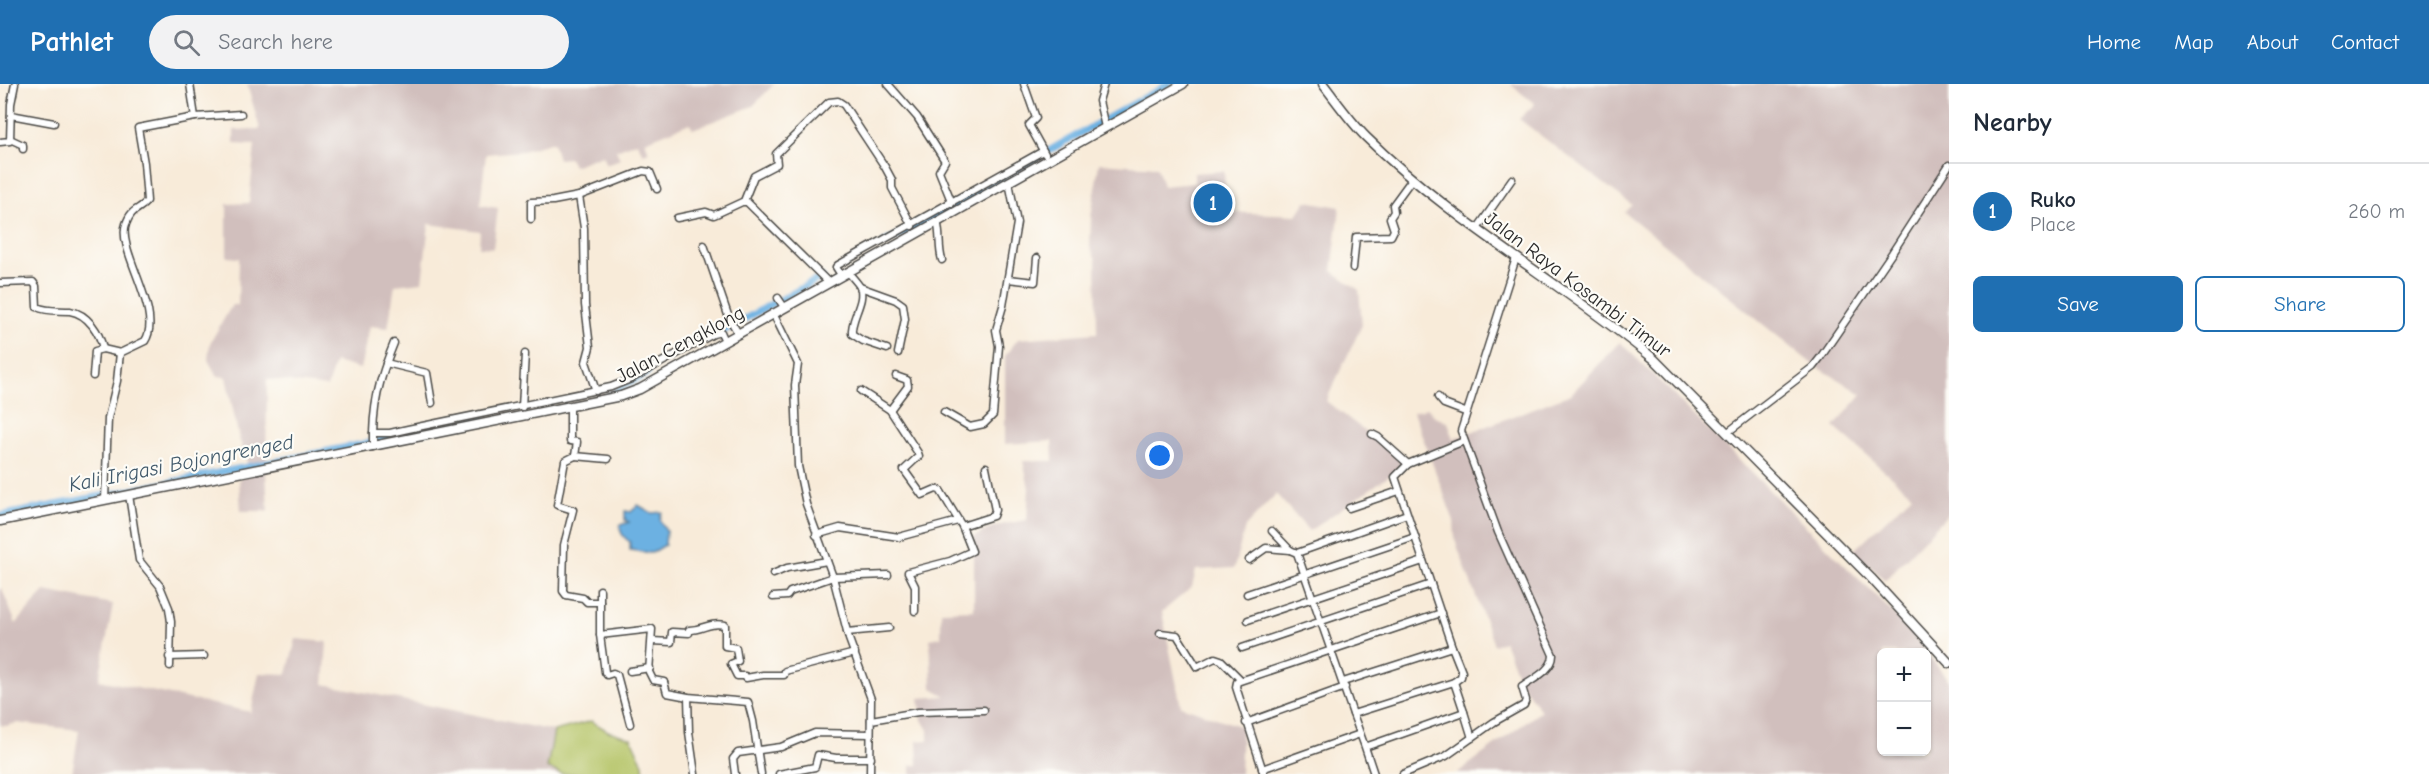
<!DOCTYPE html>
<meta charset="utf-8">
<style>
:root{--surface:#fff;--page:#f2f2f3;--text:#1f2937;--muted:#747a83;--line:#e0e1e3;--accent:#1f6fb2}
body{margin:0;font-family:"Comic Neue",sans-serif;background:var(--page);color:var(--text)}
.controls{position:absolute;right:18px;bottom:18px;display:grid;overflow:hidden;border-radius:9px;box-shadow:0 2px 4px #0004}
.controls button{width:54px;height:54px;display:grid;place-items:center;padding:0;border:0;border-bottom:2px solid var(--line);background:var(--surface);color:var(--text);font:30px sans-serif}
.you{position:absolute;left:1160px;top:372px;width:21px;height:21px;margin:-15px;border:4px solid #fff;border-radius:50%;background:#1a73e8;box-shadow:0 0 0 9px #1a73e833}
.badge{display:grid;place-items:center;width:39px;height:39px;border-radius:50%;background:var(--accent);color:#fff;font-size:20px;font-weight:700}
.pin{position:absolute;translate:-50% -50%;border:3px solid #fff;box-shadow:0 2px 6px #0006}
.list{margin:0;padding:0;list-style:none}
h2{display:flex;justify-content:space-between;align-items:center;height:78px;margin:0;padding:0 24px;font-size:26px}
h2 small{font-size:20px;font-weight:400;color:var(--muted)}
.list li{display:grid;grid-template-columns:39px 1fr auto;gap:18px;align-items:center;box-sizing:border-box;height:96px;padding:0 24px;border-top:2px solid var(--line)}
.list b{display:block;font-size:22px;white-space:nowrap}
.list p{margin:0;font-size:20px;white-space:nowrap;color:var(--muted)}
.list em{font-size:20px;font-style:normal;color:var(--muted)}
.actions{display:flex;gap:12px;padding:18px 24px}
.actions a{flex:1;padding:14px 0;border:2px solid var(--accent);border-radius:9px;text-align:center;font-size:21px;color:var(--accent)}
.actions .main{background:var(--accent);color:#fff}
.icon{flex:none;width:33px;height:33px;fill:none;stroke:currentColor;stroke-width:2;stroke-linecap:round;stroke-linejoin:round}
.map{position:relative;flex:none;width:1949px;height:690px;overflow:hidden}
header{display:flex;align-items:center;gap:36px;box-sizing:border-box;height:84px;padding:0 30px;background:var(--accent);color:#fff}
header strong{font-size:28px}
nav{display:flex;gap:33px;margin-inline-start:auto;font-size:21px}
.search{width:420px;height:54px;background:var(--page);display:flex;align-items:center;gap:15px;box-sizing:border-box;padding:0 21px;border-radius:33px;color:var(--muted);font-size:22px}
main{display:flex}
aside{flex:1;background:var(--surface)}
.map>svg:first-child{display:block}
.industrial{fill:#d1bfbd;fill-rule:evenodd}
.green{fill:#b4c365;stroke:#707748;stroke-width:1.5}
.water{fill:#6cb1e2;stroke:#4c6e86;stroke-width:1.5}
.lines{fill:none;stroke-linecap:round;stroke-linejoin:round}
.canal{stroke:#6cb1e2;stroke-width:7}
.street-casing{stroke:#4a4845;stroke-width:9}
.secondary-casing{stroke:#4a4845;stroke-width:11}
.street{stroke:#fff;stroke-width:6}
.secondary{stroke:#fff;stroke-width:8}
.labels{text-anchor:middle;stroke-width:4.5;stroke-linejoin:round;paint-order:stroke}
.street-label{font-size:20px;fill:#2b2b2b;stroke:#fdfcf7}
.water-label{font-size:21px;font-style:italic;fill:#425a6b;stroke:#fdfcf7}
</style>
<header>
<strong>Pathlet</strong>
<div class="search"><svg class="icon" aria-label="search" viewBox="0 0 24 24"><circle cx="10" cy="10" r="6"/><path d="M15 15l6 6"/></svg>Search here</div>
<nav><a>Home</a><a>Map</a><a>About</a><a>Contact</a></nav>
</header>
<main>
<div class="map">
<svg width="1949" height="690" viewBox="0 0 1949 690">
<rect width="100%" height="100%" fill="#fdfcf7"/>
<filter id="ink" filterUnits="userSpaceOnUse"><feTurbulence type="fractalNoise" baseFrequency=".0167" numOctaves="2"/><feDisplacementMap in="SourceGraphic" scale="12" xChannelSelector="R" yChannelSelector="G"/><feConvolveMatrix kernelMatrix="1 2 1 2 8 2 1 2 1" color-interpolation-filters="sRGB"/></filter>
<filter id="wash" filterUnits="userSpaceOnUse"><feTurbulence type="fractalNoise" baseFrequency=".008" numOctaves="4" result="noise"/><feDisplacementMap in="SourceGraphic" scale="24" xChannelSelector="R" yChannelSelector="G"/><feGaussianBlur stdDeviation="1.35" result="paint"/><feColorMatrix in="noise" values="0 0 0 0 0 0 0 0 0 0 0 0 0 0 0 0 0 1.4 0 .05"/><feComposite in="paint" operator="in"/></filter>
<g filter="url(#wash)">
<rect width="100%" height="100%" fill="#f8ebd9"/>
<g class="industrial">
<polygon points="247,0 774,0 753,22 693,45 690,39 645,57 649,68 643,70 637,58 616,66 620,75 606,81 602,71 573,82 569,74 558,75 553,58 522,67 486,70 480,121 498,124 493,164 479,163 480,147 429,140 422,198 395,201 388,244 370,242 360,285 335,278 327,303 267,295 266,388 268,427 241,427 239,395 251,390 239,354 226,293 217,292 208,276 210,259 232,221 238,221 239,174 227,173 227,120 249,119 255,61 234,60 234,46 260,45"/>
<polygon points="1510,0 1949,0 1949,429 1885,496 1853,467 1912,411 1834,343 1862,310 1811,279 1624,128 1632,121 1519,35 1535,20"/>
<polygon points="1099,79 1157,83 1163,102 1194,99 1194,89 1224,87 1227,128 1297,131 1306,117 1340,123 1332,187 1359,206 1362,241 1326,317 1379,358 1405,381 1309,447 1276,410 1245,443 1234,484 1196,486 1192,503 1162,528 1181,622 1242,643 1240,690 911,690 911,681 918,681 917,657 928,656 928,646 922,636 919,614 946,612 932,604 930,555 941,553 941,527 974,526 974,453 995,442 1027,436 1029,404 1023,377 1053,377 1052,357 1005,360 1005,272 1018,255 1097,249 1096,176 1090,164 1091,133"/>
<path d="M1620,258L1906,542L1949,597V690H1456L1541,627L1519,596L1504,557L1494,561L1455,456L1454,437L1413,328L1428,324L1435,333L1448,338L1453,355L1571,310ZM1882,568H1926V668H1882Z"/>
<polygon points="0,504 2,505 16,540 45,507 113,520 99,596 251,628 259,589 287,590 296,555 327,558 324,600 554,647 547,684 562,690 72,690 79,646 17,639 6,642 0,641"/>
</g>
<polygon class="green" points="591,637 608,647 631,654 643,680 644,690 562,690 547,684 554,647"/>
<path class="water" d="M638,421L652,429L662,428L660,436L666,447L665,461L652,469L630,466V458C623,453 620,449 620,441L629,438L625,436V427L631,428Z"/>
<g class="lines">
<g class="canal">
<polyline points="1068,56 1169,0"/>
<polyline points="928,137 1064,58"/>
<polyline points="885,158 923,140"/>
<polyline points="782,215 822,193"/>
<polyline points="718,250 777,217"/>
<polyline points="608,312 648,289"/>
<polyline points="379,356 484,335"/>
<polyline points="0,432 368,359"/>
</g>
</g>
</g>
<g filter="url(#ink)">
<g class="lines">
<g class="street-casing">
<g id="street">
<polyline points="190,0 195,33"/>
<polyline points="888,0 917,33 945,77 939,87 952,119"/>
<polyline points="1024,0 1036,34 1029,41 1045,70"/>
<polyline points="1104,0 1099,17 1105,43"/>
<polyline points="11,31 54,39"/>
<polyline points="10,55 23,61 23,65"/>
<polyline points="0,58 10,57 11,20 15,0"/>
<polyline points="579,112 584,144 585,221 590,263 586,278 596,307"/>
<polyline points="744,117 754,92 777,80 776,70 829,18 838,17 844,21 885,83 892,96 892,104 912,142"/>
<polyline points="677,134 706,128 714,131 742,118 747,118 828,198"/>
<polyline points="531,135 531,118 553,117 579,112 643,87 650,88 657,105"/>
<path d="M937,137C941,150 938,163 942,176"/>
<polyline points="1477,145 1512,95"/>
<polyline points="704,161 729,234 738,249"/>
<polyline points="1353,184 1356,153 1391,152 1394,146 1390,134 1394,128 1393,121 1412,95"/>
<path d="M848,188C851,192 857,198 860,203C866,217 850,235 852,250L863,257L887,265"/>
<polyline points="841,191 836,183 838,181 1043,67"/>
<polyline points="1008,195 1035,198 1037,174"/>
<path d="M0,199L33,198L36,202L37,223C47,228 59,226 70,227C88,230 100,249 103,265"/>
<polyline points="860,203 896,216 903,221 905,235 898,269"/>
<polyline points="778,214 784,223"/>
<polyline points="773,229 798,280 795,301 798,382 806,420 833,493 849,555 871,615 870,690"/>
<polyline points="386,279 427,289 432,319"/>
<path d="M93,292L95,267L103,265L120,269L145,257C164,228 116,165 126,140C132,123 139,127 147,117L144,79L138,44L195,33L241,30"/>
<polyline points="861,307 890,326 918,369 919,372 904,386 922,411 936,405 940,406 962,442 972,467 950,477 908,488 915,502 915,527"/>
<polyline points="1438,313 1444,320 1465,328"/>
<polyline points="522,323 525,270"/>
<polyline points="570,324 570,357 577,358 575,372 565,377 557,421 573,426 564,461 563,507 566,511 583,514 587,518 600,518"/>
<polyline points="890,326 908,302 907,296 896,292"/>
<polyline points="944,328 970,343 984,340 993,331 999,262 996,246 1003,222 1017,139 1009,98"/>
<polyline points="1728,348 1813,283 1820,274 1892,169 1949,81"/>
<polyline points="373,349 390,349 408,345 611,303 631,295 713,250 721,248 725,257"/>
<polyline points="1372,350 1378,353 1408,380"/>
<path d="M373,363C372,323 379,295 394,259"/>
<polyline points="575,372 608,375"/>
<polyline points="129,411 139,476 160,502 169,524 171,538 170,582"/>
<polyline points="105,416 108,334 117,297 120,269"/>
<polyline points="1349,424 1399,407"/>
<polyline points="962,442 993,432 995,426 986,383"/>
<polyline points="1272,447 1290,466 1297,469 1353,630"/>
<polyline points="816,451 840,444 899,453 958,437"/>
<polyline points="1297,469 1407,430"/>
<polyline points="1249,476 1266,464 1290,466"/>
<polyline points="773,490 787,484 827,477"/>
<polyline points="600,506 600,551 605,588 607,591 613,589 617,591 630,640"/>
<polyline points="1247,510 1415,453"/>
<polyline points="773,513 787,512 790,508 833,493 888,491"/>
<polyline points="1248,536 1423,477"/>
<polyline points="847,548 889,544"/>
<polyline points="1160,549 1177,551 1197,583 1215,574 1221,576 1241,596"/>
<polyline points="600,551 652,545 649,588 653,596 664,598 667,609 688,613 748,618 753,637 761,690"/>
<path d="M652,557L671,558L672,548L689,549V546C704,546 707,538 725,541V562L736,564L738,577L731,580L737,592H745L746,594L763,591H784L785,587L855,569"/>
<polyline points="1242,564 1431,500"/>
<polyline points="169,573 204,572"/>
<polyline points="630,587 650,584"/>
<polyline points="1343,598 1452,563"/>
<polyline points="1454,598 1461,593 1462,588 1452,563 1395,393 1408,380 1464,357"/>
<polyline points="688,613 689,648 695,690"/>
<polyline points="1464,628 1472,654"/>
<polyline points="871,636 918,628 984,626"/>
<polyline points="1246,639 1345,603"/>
<polyline points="1365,663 1353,630 1454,598 1464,628 1365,663 1374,690"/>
<polyline points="1262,685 1360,650"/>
<polyline points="735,690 733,675 738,669 781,663 815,649 870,650"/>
<polyline points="779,690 815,683 818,671 836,674 871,674"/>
<polyline points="1264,690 1236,603 1237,598 1441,529"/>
<path d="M1403,690L1446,672L1494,638L1524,621L1526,616L1522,603C1533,595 1553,586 1553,571L1498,448L1461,347L1516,174"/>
</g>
</g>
<g class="secondary-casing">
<g id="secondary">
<path d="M1323,0C1337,18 1350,37 1366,53C1453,139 1561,198 1654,275L1871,494L1949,579"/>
<polyline points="0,437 621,312 640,305 1183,0"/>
</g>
</g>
<use href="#street" class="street"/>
<use href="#secondary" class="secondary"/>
</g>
</g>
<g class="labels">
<g class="street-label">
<text transform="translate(1578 200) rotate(37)" y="7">Jalan Raya Kosambi Timur</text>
<text transform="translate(680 260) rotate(-28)" y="7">Jalan Cengklong</text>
</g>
<g class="water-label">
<text transform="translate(181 379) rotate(-11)" y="7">Kali Irigasi Bojongrenged</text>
</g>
</g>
</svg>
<div class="controls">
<button>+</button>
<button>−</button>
</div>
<div class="you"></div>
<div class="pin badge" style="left:1213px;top:119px">1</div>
</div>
<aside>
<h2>Nearby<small></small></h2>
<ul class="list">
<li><span class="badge">1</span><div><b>Ruko</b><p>Place</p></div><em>260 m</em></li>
</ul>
<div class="actions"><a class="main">Save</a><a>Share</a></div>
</aside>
</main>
